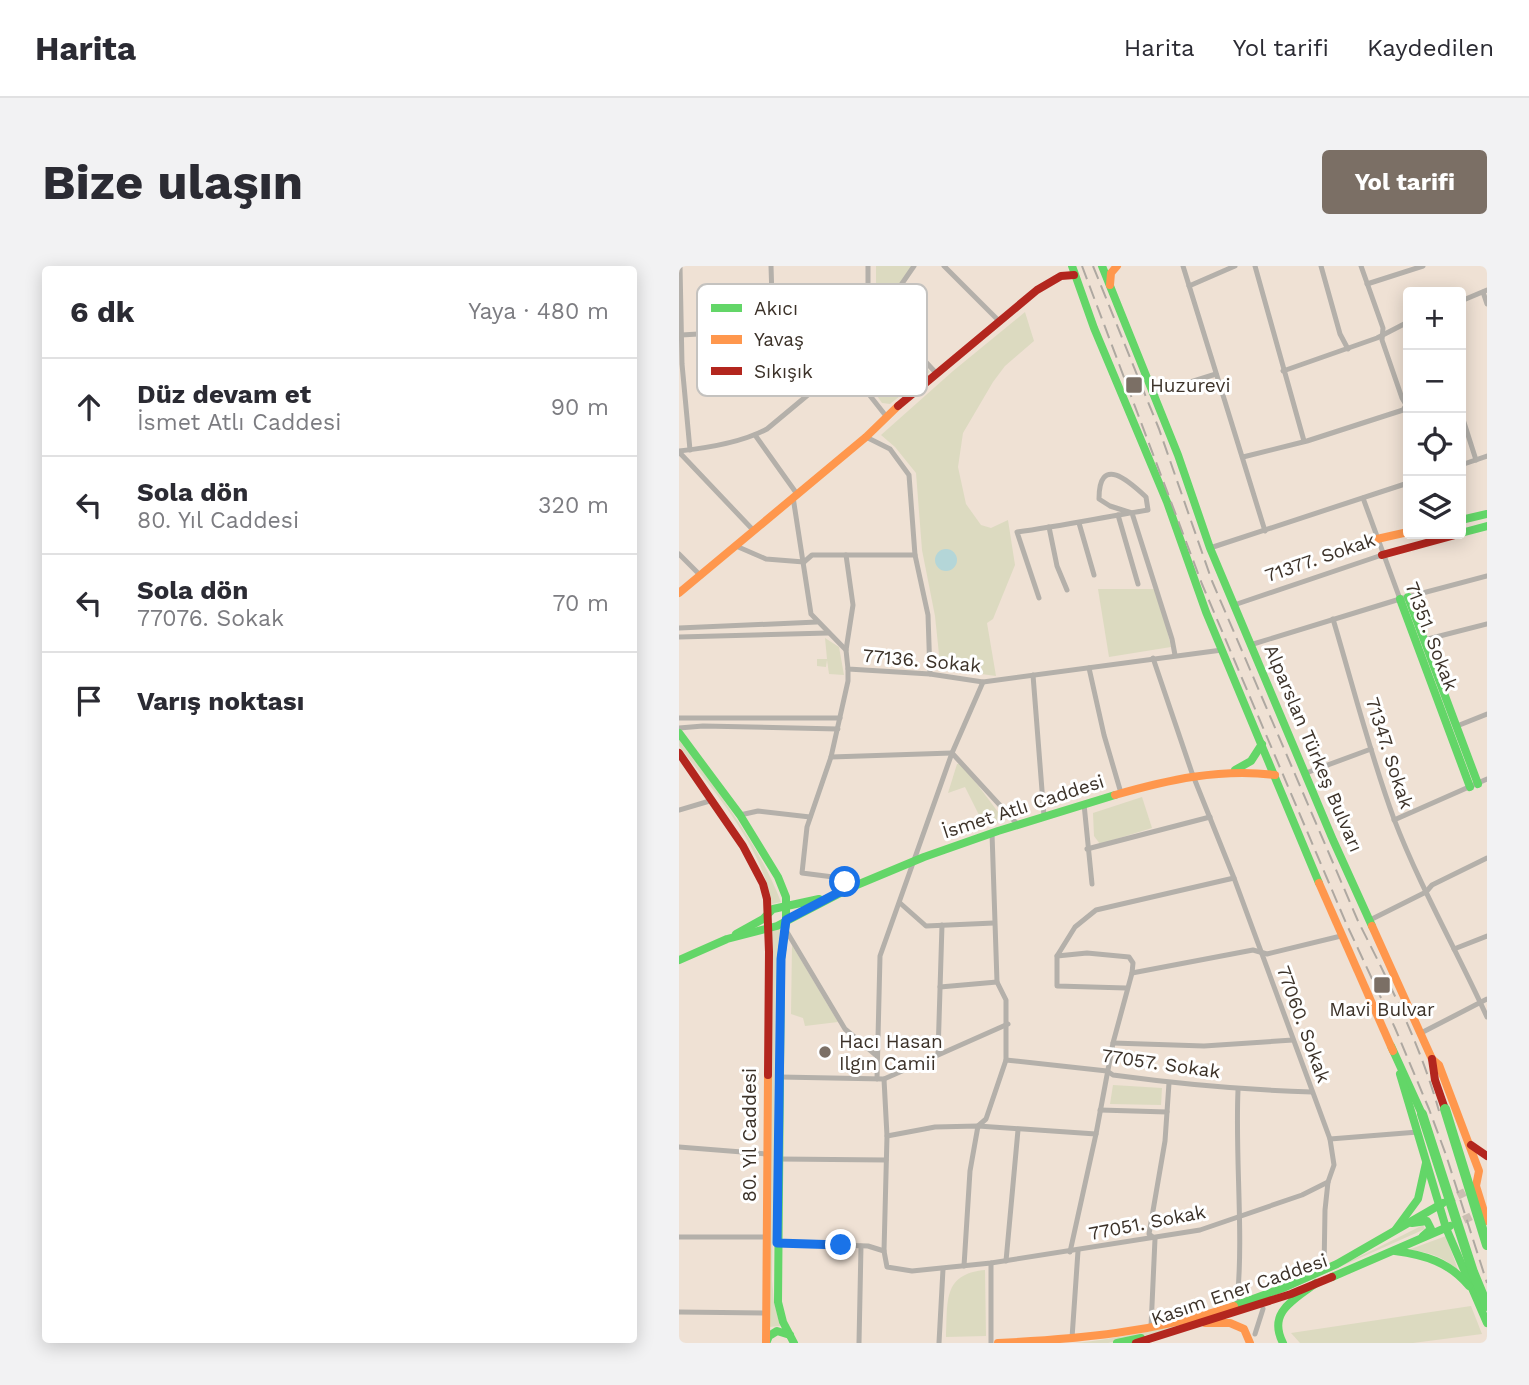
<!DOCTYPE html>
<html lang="tr">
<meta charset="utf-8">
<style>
:root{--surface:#fff;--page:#f2f2f3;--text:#2b2b33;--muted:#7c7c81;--line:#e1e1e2;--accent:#7b6f65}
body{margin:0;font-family:"Work Sans",sans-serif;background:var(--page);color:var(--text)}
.controls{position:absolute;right:21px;top:21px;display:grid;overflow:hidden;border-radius:7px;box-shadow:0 4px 18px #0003}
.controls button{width:63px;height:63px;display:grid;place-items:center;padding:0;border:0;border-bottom:2px solid var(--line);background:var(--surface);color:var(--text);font:35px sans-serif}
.stop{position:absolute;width:21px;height:21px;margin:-16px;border:5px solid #1a73e8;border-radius:50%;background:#fff}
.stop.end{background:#1a73e8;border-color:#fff;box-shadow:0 2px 7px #0008}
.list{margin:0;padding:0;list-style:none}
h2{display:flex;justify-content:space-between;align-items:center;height:91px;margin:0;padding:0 28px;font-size:30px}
h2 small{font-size:23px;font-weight:400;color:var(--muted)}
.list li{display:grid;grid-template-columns:46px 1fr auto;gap:21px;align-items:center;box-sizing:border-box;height:98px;padding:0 28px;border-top:2px solid var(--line)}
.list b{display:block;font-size:26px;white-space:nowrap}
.list p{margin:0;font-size:23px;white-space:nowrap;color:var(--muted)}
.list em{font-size:23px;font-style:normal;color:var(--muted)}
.icon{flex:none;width:38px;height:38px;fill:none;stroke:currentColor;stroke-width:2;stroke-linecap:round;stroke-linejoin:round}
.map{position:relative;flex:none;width:808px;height:1077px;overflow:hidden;border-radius:7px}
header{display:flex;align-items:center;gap:42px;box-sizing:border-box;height:98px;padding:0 35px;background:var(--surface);border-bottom:2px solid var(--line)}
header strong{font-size:33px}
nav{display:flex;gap:38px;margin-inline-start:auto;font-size:24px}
.intro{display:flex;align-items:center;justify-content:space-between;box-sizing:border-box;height:168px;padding:0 42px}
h1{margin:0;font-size:49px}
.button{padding:18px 32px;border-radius:7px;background:var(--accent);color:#fff;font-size:24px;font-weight:700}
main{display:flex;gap:42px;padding:0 42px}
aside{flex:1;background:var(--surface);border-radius:7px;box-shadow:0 4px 18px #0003}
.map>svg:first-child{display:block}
.green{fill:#dcdac0}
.water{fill:#b4d6d8}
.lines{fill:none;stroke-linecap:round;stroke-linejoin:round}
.secondary-tunnel{stroke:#cbbeb2;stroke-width:8;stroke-dasharray:8 4;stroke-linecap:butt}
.street{stroke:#b4b0aa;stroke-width:5}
.fast{stroke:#63d668;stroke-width:8}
.slow{stroke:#ff974d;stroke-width:8}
.jam{stroke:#b3261e;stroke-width:8}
.rail{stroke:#aea8a1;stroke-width:2;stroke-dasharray:14 7;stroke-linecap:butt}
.fast-bridge{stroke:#63d668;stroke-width:10}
.route{stroke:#1a73e8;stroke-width:9}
.poi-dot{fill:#7b6f65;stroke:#fff;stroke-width:2.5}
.labels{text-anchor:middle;stroke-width:6;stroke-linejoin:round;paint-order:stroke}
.poi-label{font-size:19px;fill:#3c3229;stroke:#fff;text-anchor:start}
.street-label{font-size:19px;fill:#3c3229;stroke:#fff}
.key{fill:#fff;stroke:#c4c2bf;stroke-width:2}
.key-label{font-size:19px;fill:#3c3229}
</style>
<header>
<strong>Harita</strong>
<nav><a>Harita</a><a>Yol tarifi</a><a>Kaydedilen</a></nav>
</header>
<div class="intro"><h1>Bize ulaşın</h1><a class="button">Yol tarifi</a></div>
<main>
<aside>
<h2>6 dk<small>Yaya · 480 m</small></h2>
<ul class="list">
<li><svg class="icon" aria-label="ahead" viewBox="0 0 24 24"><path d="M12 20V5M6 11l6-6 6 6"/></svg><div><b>Düz devam et</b><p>İsmet Atlı Caddesi</p></div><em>90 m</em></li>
<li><svg class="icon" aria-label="left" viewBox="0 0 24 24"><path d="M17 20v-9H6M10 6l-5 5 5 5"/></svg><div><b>Sola dön</b><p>80. Yıl Caddesi</p></div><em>320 m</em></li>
<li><svg class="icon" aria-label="left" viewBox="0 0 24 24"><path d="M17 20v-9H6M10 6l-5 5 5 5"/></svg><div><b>Sola dön</b><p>77076. Sokak</p></div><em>70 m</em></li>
<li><svg class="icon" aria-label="arrive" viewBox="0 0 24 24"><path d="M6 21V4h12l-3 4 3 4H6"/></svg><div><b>Varış noktası</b></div></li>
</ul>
</aside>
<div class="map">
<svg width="808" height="1077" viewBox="0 0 808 1077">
<rect width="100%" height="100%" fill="#efe1d4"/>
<g class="green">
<polygon points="197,0 234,0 203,44 197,42"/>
<polygon points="346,46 355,75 326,100 314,116 284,167 279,201 287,238 302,259 312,262 329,254 336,299 314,353 308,357 317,410 295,407 261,398 256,350 243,284 237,207 216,181 202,169 274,105"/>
<polygon points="196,51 208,53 251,106 211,138 203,137 179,103 179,90"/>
<polygon points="419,323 478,323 492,381 430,391"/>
<polygon points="146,372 160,381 165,409 150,408 148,394 147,401 138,400 138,393 148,393"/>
<path d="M0,474C38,525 79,576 102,636L93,638C82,578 36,527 0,480Z"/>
<polygon points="278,498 283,498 325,554 306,561 286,521 269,527"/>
<polygon points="463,531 473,562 421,578 415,570 414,547"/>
<polygon points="101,663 97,700 93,1014 95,1036 101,1060 90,1061 91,666"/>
<polygon points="113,679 159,756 126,760 124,752 112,748"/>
<polygon points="434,819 483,822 482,839 431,838"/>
<path d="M744,959L746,963L591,1032L487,1065L429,1077H397C522,1064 633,1016 744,959Z"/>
<path d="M767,970L779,1004C763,990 750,986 729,984Z"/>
<path d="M306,1004L307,1070L267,1071C269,1036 263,1008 306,1004Z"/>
<polygon points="792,1040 803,1068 734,1077 621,1077 612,1067"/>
</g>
<circle class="water" cx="267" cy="294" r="11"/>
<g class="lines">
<g class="secondary-tunnel">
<polyline points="768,935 794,922"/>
<polyline points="774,959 801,946"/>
</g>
<g class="street">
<polyline points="1,0 3,98 11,184"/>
<polyline points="92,0 94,63"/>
<polyline points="265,0 320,55"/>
<polyline points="504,0 586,265"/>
<polyline points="576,0 625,175"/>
<polyline points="642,0 661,68 669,83"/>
<polyline points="682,0 704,62 703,74 723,132 729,142"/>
<polyline points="688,18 744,0"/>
<polyline points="510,20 556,0"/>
<polyline points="804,26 808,38"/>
<polyline points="782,35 808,24"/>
<polyline points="202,48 258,108"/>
<polyline points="189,52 189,0"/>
<polyline points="2,69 181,59 189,52 202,48 235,0"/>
<polyline points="166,98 207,150"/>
<polyline points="604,105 698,72 729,56"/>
<polyline points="473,128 537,108"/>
<polyline points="782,147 797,194"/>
<polyline points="76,169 118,228"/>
<polyline points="187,171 211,183 230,209 236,289 249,349 251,408"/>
<path d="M0,185C29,182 62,177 88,163L166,98L181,59"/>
<polyline points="0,186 75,265"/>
<polyline points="564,191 628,175 724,144 726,141"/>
<polyline points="782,199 808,190"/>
<polyline points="114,231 132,348 167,384 169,403 251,408 304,416 543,384"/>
<polyline points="684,232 721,333"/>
<polyline points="439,249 459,318"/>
<polyline points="400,257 415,309"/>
<polyline points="370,261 378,300 388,324"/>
<polyline points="57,280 87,293 125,296 133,289 236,289"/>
<polyline points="531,282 729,217"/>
<polyline points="0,288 22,310"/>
<path d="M360,332L338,266C382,260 425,251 469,244L467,231C450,215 420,188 420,233L431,240L453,247L493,373L496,389"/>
<polyline points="555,339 703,289"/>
<path d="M654,353C674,420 691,488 715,553C741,621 778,685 808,751"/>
<polyline points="0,362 138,356"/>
<polyline points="0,371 149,367"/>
<polyline points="745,374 808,358"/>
<polyline points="571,379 721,333 808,310"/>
<polyline points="167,384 174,339 167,289"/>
<polyline points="474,392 513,507 555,612 651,873 655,899 649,916 646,944 645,1004"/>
<polyline points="410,402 425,469 442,527"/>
<polyline points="169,403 169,415 152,491 128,561 123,607 162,612 170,621"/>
<polyline points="354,409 365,550"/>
<polyline points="0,452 161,452"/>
<polyline points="778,460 808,448"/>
<polyline points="0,462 24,460 159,463"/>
<polyline points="273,487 339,559"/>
<polyline points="152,491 273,487"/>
<polyline points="627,507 692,483"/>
<polyline points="405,538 413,618"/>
<polyline points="0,544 34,534"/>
<polyline points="61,549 79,545 131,551"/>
<polyline points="715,554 808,513"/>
<polyline points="408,583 531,551"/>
<polyline points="221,637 247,660 315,657"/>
<polyline points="691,654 747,626 753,619 808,592"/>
<polyline points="105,666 108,666 166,763 198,790"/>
<polyline points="775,683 808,670"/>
<polyline points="378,690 408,687 450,691 454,697 453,707"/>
<polyline points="261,721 318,716"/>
<polyline points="447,722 378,720 378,690 396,661 417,644 555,612"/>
<polyline points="742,767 808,733"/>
<polyline points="434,777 525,780 614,774"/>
<polyline points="259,788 263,659"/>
<path d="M327,794L428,805L434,809C500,818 566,824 633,826"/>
<polyline points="101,811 205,813 329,758"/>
<polyline points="198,813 201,690 273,487 304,416"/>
<polyline points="205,813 208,870 205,985 208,1001 233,1005 312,997 521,964 623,929 649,916"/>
<polyline points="421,844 488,846"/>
<polyline points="208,870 256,861 299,860 417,868"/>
<polyline points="651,873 739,866"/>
<polyline points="0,881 87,888"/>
<polyline points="100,893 207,894"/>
<polyline points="0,971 86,971"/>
<polyline points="98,977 189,980 205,985"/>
<polyline points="391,986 417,868 434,777 453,707 574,684 588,688 662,670"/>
<polyline points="327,995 339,864"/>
<polyline points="285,1000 291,905 299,860 307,853 327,794 327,734 318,716 313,567"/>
<path d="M558,1038C565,966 556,895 559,824"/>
<polyline points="0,1046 86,1047"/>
<polyline points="472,1061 476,973 470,968 486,875 490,817"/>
<polyline points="576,1068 584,1043"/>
<polyline points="393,1072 399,985"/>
<polyline points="180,1077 182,980"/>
<polyline points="260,1077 264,1003"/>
<polyline points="312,1077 312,997"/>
</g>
<g class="fast">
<polyline points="393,0 415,62 488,236 527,346 640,617"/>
<polyline points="423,0 499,189 531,282 654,574 693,660"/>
<polyline points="782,254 808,248"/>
<polyline points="782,267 808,260"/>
<polyline points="729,331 799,518"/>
<polyline points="721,333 791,521"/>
<polyline points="0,467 61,549 99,611 107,631 107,655 102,693 99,1036 104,1056 115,1077"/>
<polyline points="556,504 572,495 583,478"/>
<polyline points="57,668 84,653 94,643 140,633"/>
<polyline points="0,694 48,673 98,660 173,621 245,591 319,565 436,529"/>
<polyline points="712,780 743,848"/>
<polyline points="721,808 767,962 808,1057"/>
<polyline points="733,957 748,955 752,963 744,970"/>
<polyline points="717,963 739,933 747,897"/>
<path d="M716,985C746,989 770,996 790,1020"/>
<polyline points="653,1011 771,960"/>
<polyline points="555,1040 604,1022 658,998 764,937"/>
<polyline points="88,1075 90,1070 98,1065 111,1069"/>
<polyline points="438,1077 462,1072"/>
<path d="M604,1077C588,1046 615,1034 637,1017"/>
</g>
<g class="slow">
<polyline points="431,19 432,7 438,0"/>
<polyline points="698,273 729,266"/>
<polyline points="0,327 187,171 219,140"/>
<path d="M436,529C488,514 541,502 596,509"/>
<polyline points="640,617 714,785"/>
<polyline points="693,660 753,793 760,799 800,905 797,920 808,955"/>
<polyline points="526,1057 551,1057 565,1063 571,1077"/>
<polyline points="87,1077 89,809"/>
<path d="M319,1077C400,1073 478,1066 555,1040"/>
</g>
<g class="jam">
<polyline points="219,140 358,24 382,10 395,9"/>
<polyline points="703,289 780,268"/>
<polyline points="0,487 64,580 84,618 88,633 90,686 89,809"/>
<polyline points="753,793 756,814 766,843"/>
<polyline points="792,879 808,890"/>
<polyline points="457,1077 612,1028 653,1011"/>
</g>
<g class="rail">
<polyline points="403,0 523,318 667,657 716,762 750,843 767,889 808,1017"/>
<path d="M414,0L480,163L533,315L679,655C710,716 741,778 760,845"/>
</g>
<g class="fast-bridge">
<polyline points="766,843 808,979"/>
<polyline points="743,848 794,1006 808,1040"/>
</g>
</g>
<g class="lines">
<polyline class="route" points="162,979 98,977 102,693 107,654 170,621 166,616"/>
</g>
<g class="poi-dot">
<rect x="446" y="110" width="18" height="18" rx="3.5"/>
<rect x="694" y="710" width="18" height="18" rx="3.5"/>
<circle cx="146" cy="786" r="7"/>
</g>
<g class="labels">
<g class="poi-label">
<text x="471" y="126">Huzurevi</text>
<text x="703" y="750" text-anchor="middle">Mavi Bulvar</text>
<text x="160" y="782">Hacı Hasan<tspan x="160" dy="22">Ilgın Camii</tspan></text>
</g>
<g class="street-label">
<text transform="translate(641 291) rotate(-19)" y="7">71377. Sokak</text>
<text transform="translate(753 370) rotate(69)" y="7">71351. Sokak</text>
<text transform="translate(243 394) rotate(5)" y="7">77136. Sokak</text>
<text transform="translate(635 482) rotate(67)" y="7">Alparslan Türkeş Bulvarı</text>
<text transform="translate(711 487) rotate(72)" y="7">71347. Sokak</text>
<text transform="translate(344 540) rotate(-18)" y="7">İsmet Atlı Caddesi</text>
<text transform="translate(625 758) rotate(70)" y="7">77060. Sokak</text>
<text transform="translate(482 797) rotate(8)" y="7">77057. Sokak</text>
<text transform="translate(70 869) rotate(-90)" y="7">80. Yıl Caddesi</text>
<text transform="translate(468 956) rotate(-11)" y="7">77051. Sokak</text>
<text transform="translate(560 1023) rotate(-19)" y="7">Kasım Ener Caddesi</text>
</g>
</g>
<rect x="18" y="18" width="230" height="112" rx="10" class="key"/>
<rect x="32" y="38" width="31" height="8" fill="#63d668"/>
<rect x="32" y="69" width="31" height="9" fill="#ff974d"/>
<rect x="32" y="101" width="31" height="8" fill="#b3261e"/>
<g class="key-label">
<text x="75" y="49">Akıcı</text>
<text x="75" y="80">Yavaş</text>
<text x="75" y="112">Sıkışık</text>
</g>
</svg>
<div class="controls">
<button>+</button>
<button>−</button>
<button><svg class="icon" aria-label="locate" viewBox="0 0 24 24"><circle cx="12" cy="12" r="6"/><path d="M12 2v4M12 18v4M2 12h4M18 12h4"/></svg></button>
<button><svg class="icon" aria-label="layers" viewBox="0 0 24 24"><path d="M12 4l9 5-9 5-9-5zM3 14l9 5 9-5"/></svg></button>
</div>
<div class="stop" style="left:166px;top:616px"></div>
<div class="stop end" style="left:162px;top:979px"></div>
</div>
</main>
